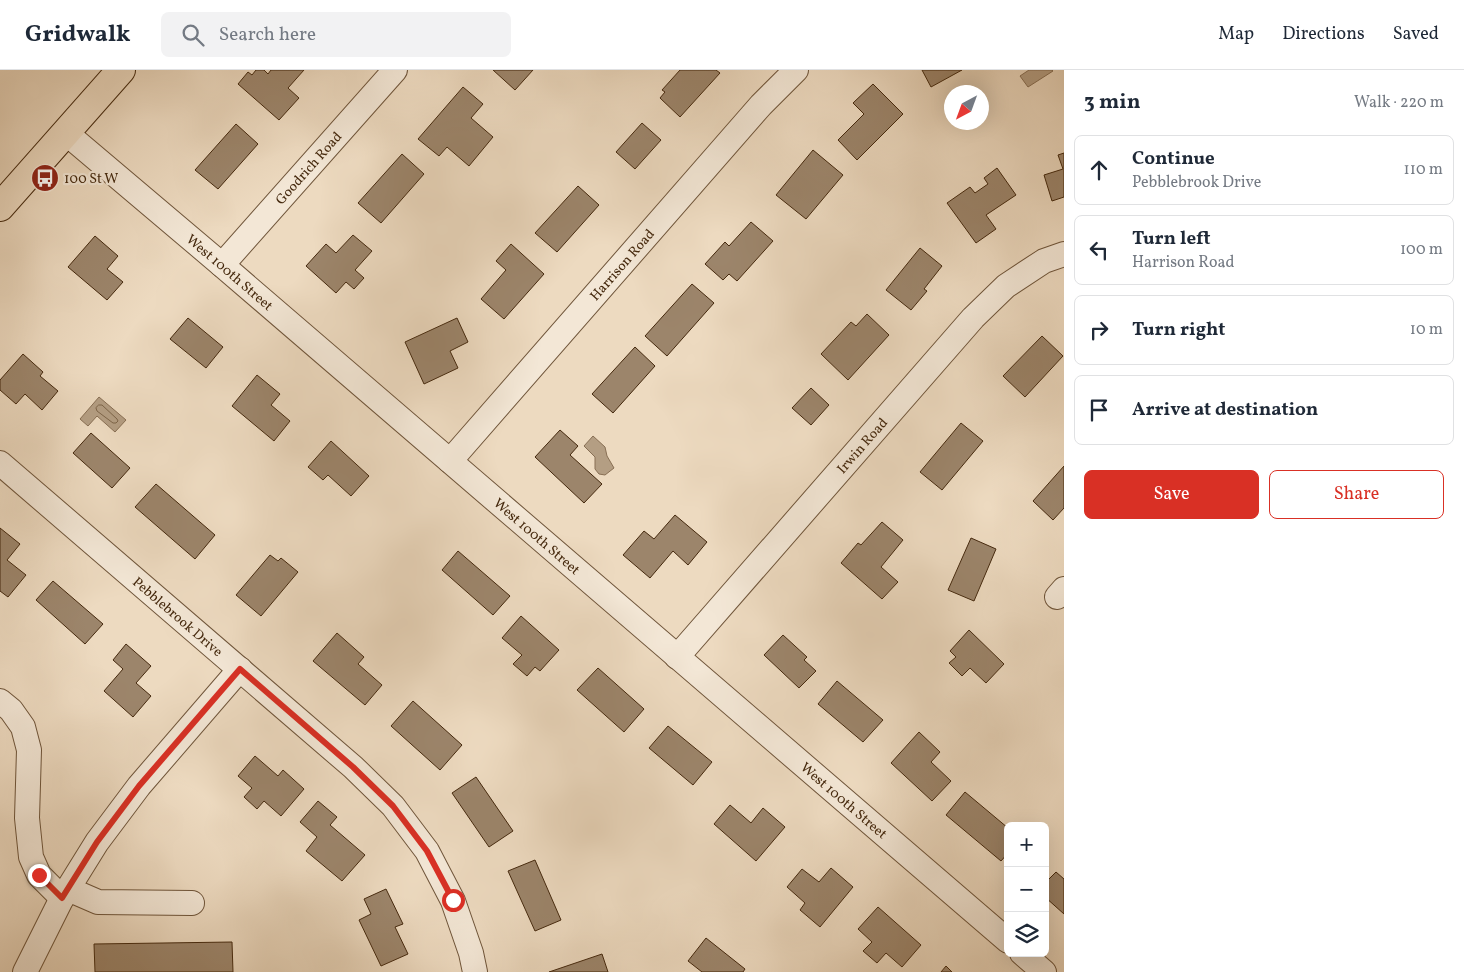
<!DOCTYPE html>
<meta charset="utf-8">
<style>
:root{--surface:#fff;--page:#f2f2f3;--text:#1f2937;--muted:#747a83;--line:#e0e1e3;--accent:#d93025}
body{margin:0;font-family:Vollkorn,serif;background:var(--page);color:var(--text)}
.controls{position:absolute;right:15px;bottom:15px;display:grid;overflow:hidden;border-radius:8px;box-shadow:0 5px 20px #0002}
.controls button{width:45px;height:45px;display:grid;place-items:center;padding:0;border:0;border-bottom:1px solid var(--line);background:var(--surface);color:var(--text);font:25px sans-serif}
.compass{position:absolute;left:944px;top:15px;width:45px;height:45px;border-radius:50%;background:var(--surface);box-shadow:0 5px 20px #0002;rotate:221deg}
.stop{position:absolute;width:15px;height:15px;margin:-11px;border:4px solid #d93025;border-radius:50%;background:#fff}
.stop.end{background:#d93025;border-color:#fff;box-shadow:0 1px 5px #0008}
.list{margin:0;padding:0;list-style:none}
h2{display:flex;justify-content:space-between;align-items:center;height:65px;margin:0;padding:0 20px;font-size:21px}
h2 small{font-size:16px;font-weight:400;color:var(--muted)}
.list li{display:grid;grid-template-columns:32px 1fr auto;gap:15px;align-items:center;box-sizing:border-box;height:70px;margin:0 10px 10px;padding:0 10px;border:1px solid var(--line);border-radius:8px}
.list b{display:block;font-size:19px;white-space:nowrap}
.list p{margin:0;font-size:16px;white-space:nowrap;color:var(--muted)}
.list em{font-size:16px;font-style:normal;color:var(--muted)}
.actions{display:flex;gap:10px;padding:15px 20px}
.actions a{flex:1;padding:11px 0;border:1px solid var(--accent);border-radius:8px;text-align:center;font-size:18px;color:var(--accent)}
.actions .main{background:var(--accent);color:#fff}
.icon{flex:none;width:28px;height:28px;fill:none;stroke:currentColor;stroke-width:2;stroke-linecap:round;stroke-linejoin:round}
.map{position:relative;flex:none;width:1064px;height:902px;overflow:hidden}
header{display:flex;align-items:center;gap:30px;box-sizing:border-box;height:70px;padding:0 25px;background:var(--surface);border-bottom:1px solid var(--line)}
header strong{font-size:24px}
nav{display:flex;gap:28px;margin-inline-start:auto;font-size:18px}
.search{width:350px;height:45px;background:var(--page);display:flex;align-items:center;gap:12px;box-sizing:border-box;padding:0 18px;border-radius:8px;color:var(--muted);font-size:19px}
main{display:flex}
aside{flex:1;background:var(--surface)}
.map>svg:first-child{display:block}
.water{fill:#b49e83;stroke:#886f54}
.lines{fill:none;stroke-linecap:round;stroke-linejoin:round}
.shore{stroke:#7c6448;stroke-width:1}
.building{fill:#9c856b;stroke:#45290e}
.minor-casing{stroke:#6f553a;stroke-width:26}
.major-casing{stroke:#45290e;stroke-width:30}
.minor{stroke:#f3e7d6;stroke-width:24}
.major{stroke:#eddac0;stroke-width:28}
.route{stroke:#d93025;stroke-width:6}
.labels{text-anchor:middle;stroke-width:4.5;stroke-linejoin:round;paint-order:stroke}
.street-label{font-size:14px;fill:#45290e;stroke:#f3e7d6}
.poi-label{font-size:14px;fill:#45290e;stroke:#f3e7d6;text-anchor:start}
</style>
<header>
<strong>Gridwalk</strong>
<div class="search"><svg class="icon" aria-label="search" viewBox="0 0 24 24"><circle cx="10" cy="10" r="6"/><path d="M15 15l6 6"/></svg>Search here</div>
<nav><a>Map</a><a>Directions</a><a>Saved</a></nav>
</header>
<main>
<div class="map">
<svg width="1064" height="902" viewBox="0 0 1064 902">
<rect width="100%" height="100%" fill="#eddac0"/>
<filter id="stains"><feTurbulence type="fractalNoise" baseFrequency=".004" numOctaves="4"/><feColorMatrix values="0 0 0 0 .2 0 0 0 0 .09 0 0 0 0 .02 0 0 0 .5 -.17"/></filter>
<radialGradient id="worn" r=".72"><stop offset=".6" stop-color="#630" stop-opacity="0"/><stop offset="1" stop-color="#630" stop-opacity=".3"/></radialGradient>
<g class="water">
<polygon points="1029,0 1052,0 1053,1 1028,17 1020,6"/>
<polygon points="99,327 126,350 115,362 97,346 88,356 80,349"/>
<polygon points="593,366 605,377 607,386 614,398 605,405 599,404 595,399 595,387 584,376"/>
</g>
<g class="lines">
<polygon class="shore" points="99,335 102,335 117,349 118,351 116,353 113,353 97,341 96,338"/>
</g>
<g class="building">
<polygon points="256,0 264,0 268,4 271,0 304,0 288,18 299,28 279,50 238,14 248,2 252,5"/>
<polygon points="493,0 533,0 515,20"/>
<polygon points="680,0 716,0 720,3 680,47 660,28 665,22 662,20"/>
<polygon points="922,0 962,0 931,17"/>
<polygon points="873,14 903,44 857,90 838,70 864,44 853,33"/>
<polygon points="463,17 483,34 471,48 493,67 469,96 447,77 439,86 418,69"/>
<polygon points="642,53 661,70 635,99 616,82"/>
<polygon points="236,54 258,74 218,119 195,100"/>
<polygon points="813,80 843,105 806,149 776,125"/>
<polygon points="1064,83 1064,127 1052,131 1044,105 1063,99 1058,85"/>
<polygon points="402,84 424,104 381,153 358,133"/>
<polygon points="997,98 1016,125 986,145 996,159 976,173 947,133 970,117 975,123 988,114 984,108"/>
<polygon points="578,116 599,135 557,182 535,163"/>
<polygon points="751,152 773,171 737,211 729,204 723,210 705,194 725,172 729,176"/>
<polygon points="353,165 372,181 355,200 364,208 354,219 346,212 336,223 306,196 326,174 336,183"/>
<polygon points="95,166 118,186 107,199 123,212 107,230 68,197"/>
<polygon points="511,174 544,204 504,249 481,229 506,200 496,191"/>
<polygon points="920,178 942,196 924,219 927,221 911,240 886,220"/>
<polygon points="692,214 714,233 667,286 645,266"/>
<polygon points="867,244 889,265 848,310 821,284 851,252 856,256"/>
<polygon points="188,248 223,277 206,298 170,269"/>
<polygon points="457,248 468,272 450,281 458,298 424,314 405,272"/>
<polygon points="1042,266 1063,286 1025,327 1003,306"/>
<polygon points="635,277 655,296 613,343 592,324"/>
<polygon points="23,284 43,302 40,306 58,321 42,340 25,324 16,334 0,320 0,310"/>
<polygon points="257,305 280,324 271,335 290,351 274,371 232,336"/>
<polygon points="811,318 829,335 811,355 792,338"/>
<polygon points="961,353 983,371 942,420 920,402"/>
<polygon points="560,360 578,376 570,385 602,414 584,433 535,387"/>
<polygon points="91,363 130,398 112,418 73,383"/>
<polygon points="331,371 369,406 351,426 328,405 323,410 308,397"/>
<polygon points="1064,396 1064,438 1053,450 1033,431"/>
<polygon points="156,414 215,465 195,489 135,437"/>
<polygon points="675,445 707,472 688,495 673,481 650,508 623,485 644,461 654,469"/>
<polygon points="882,452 903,470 881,497 898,512 882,529 841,493 858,473 861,475"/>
<polygon points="0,458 20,474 7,490 26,505 8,527 0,521"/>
<polygon points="971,468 996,479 974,531 948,520"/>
<polygon points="458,481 510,526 493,545 442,500"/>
<polygon points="270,485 278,491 281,488 298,502 261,546 236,525"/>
<polygon points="53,511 103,554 85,574 36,530"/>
<polygon points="521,546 559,580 540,601 535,597 527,606 513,594 522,585 502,568"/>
<polygon points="969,560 1004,594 986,613 970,598 962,606 949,593 956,587 950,581"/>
<polygon points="337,563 364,587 358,594 382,615 365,635 313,591"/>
<polygon points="783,565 807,587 804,590 816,601 799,618 764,585"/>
<polygon points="126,574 151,596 136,613 151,626 133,647 104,621 123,599 113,590"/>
<polygon points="598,598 644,639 624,662 577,620"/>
<polygon points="837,611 883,650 863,672 818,634"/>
<polygon points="413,631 462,675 440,700 391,656"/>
<polygon points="668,656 712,692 693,715 649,678"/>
<polygon points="919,662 940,682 931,692 951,711 932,731 891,693"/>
<polygon points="255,686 278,706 283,700 304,719 281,746 264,731 257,739 244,727 252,718 238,706"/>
<polygon points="476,707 513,761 489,777 452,723"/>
<polygon points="965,722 1008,758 1008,783 1001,791 946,745"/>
<polygon points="318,731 337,747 330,755 365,785 342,811 306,781 317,767 300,752"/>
<polygon points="730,735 751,753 763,738 785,757 756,791 714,754"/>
<polygon points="535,790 561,850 535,861 508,801"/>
<polygon points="831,798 853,817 820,857 800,840 805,833 787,817 802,799 819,812"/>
<polygon points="1056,802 1064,809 1064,844 1045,827 1045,813"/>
<polygon points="386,819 403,854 395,857 408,884 381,896 359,850 371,844 364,829"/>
<polygon points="878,837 921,875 902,897 886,883 877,893 863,881 872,872 858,859"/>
<polygon points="706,868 745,899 743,902 702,902 688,891"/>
<polygon points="232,872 233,902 95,902 94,874"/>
<polygon points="602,884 608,902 549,902"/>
<polygon points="946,896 952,902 941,902"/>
</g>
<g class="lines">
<g class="minor-casing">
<g id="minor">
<path id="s1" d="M66,63L222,195L1008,871"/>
<path id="s2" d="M222,195L395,0"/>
<path id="s3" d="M450,391L761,35L796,0"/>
<path id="s4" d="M0,393L353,697L393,736L427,781L453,831L471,883L475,902"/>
<polyline points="1057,527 1064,519"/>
<path id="s5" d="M677,587L973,248L1006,216L1044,191L1064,184"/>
<polyline points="0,631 11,640 23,657 29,680 27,748 31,787 39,805 62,828"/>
<polyline points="68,819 98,832 192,833"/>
<polyline points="1022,883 1044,902"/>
<polyline points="25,902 61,830 97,772 139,716 240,599"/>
</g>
</g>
<g class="major-casing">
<polyline id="major" points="0,137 121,0"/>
</g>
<use href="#minor" class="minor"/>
<use href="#major" class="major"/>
</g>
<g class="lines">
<polyline class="route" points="39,805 62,828 97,772 139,716 240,599 353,697 393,736 427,781 453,830"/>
</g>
<defs>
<g id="bus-disc" transform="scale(1.4375)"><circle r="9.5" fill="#8f2418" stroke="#f3e7d6"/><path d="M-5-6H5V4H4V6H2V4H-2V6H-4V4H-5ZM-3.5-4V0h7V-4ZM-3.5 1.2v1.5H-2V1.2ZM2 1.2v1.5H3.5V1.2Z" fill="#fff"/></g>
</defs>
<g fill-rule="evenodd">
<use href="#bus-disc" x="45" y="108"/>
</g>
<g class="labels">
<g class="street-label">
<text dy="5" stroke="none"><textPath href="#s2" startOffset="130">Goodrich Road</textPath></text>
<text dy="5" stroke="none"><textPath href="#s3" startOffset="261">Harrison Road</textPath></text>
<text dy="5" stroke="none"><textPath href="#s1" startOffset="215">West 100th Street</textPath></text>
<text dy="5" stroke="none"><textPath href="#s5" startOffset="281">Irwin Road</textPath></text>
<text dy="5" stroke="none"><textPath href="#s1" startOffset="620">West 100th Street</textPath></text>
<text dy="5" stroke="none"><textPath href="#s4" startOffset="235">Pebblebrook Drive</textPath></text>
<text dy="5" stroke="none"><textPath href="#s1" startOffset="1025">West 100th Street</textPath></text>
</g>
<g class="poi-label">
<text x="64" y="113">100 St W</text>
</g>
</g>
<rect width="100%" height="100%" filter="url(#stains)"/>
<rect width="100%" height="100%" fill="url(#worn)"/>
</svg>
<div class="controls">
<button>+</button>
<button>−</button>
<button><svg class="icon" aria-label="layers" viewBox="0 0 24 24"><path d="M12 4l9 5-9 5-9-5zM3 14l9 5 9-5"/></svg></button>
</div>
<svg class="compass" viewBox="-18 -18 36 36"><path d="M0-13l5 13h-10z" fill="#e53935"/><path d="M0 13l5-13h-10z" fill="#747a83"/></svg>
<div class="stop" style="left:453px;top:830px"></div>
<div class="stop end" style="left:39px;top:805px"></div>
</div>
<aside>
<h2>3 min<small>Walk · 220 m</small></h2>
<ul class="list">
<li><svg class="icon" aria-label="ahead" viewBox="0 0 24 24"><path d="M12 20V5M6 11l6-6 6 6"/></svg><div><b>Continue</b><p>Pebblebrook Drive</p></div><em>110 m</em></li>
<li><svg class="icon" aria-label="left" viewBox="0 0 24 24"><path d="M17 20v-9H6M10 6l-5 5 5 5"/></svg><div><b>Turn left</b><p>Harrison Road</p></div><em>100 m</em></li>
<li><svg class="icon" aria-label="right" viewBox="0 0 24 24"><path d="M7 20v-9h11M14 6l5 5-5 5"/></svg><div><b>Turn right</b></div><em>10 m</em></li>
<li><svg class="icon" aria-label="arrive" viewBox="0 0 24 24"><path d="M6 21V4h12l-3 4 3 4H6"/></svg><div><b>Arrive at destination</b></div></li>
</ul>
<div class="actions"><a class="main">Save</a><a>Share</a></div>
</aside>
</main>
